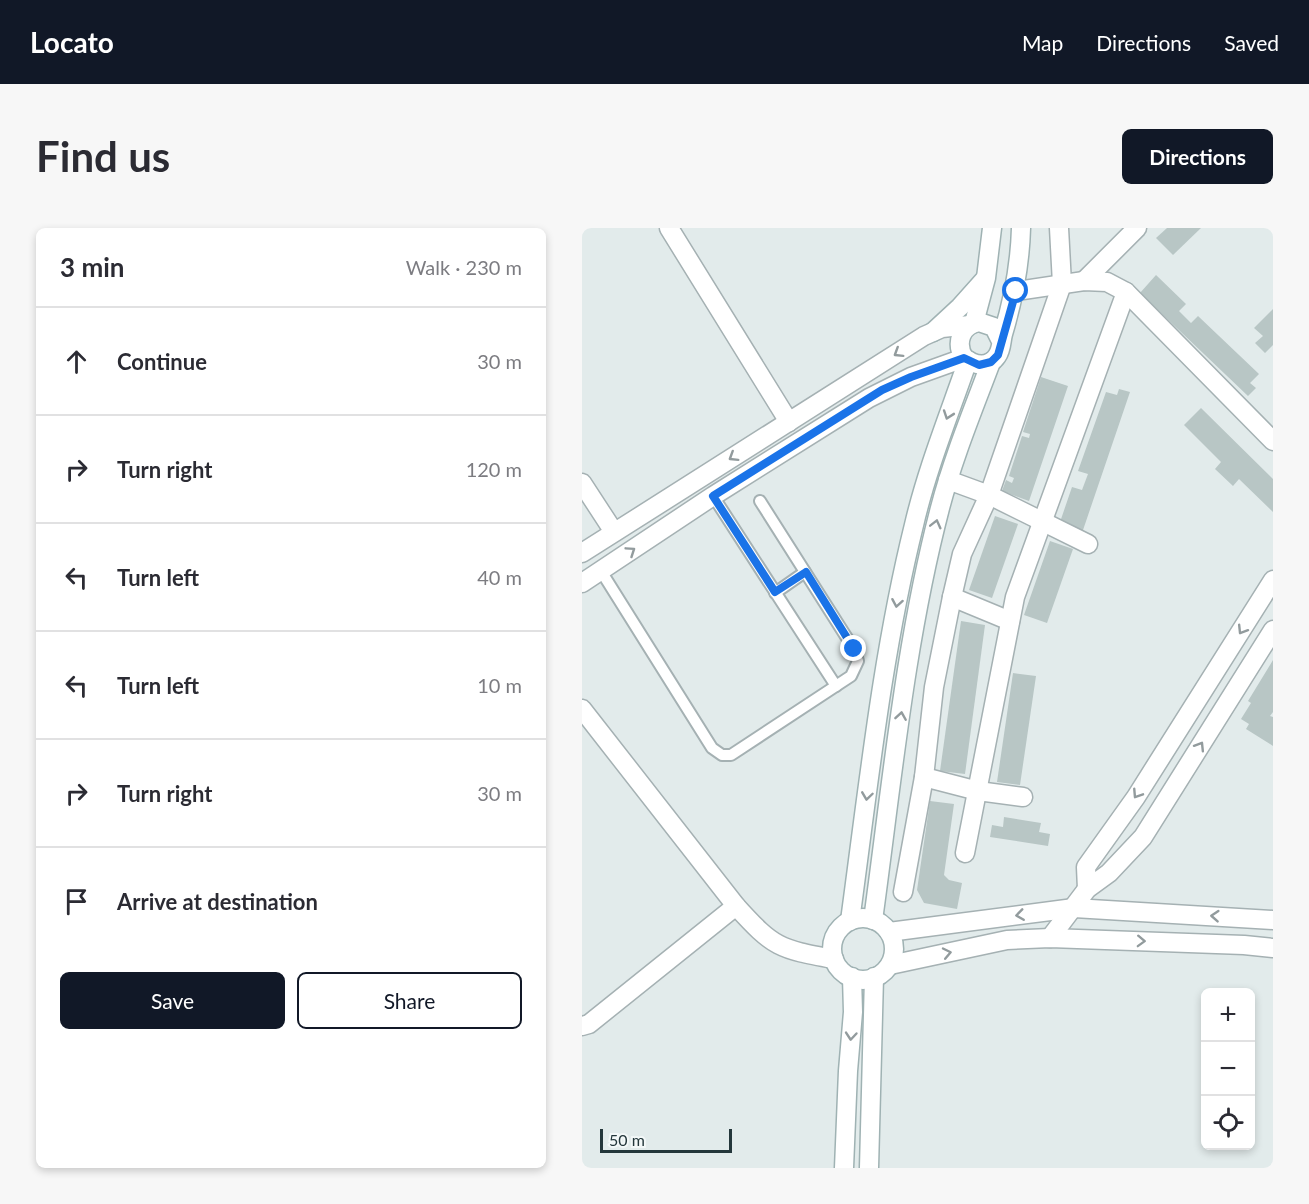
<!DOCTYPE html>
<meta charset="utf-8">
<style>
:root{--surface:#fff;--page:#f7f7f7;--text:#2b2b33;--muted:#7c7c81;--line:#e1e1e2;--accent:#111827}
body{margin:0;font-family:Lato,sans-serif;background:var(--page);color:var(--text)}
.controls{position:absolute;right:18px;bottom:18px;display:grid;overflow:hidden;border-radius:9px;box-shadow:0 3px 9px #0003}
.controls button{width:54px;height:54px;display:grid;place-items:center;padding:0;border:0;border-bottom:2px solid var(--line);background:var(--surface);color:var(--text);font:30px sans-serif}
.scale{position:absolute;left:18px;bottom:15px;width:132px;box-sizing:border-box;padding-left:6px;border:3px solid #24373b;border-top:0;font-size:16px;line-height:21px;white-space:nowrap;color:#24373b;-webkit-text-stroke:4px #f3f8f8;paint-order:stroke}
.stop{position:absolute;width:18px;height:18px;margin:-14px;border:4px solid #1a73e8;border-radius:50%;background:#fff}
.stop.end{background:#1a73e8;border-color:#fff;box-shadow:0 2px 6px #0008}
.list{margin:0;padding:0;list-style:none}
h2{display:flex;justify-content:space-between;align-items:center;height:78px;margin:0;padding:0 24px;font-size:26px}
h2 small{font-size:20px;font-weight:400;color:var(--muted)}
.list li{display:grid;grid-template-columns:39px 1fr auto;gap:18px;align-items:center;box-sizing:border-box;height:108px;padding:0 24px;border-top:2px solid var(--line)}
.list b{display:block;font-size:22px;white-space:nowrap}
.list em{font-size:20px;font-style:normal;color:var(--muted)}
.actions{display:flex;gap:12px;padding:18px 24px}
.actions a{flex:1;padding:14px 0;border:2px solid var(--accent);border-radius:9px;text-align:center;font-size:21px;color:var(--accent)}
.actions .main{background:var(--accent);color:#fff}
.icon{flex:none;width:33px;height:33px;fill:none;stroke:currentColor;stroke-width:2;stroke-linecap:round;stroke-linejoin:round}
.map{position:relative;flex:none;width:691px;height:940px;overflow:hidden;border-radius:9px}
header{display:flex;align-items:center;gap:36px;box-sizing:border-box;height:84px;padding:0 30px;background:var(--accent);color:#fff}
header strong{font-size:28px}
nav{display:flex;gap:33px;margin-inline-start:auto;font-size:21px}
.intro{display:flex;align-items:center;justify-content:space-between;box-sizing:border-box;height:144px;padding:0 36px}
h1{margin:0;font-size:42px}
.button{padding:15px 27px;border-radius:9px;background:var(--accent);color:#fff;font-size:21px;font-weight:700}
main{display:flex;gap:36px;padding:0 36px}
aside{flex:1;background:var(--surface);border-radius:9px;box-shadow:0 3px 9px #0003}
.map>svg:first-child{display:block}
.building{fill:#b8c6c5}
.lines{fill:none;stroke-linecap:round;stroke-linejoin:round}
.service-casing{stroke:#a5b1b3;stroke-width:14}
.minor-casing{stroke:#a5b1b3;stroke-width:21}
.secondary-casing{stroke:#9fb2b3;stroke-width:21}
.service{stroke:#fff;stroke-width:10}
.minor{stroke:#fff;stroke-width:18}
.secondary{stroke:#fff;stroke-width:18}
.oneway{stroke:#929b9d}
.route{stroke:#1a73e8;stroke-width:8}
</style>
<header>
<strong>Locato</strong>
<nav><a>Map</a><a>Directions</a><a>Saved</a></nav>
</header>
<div class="intro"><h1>Find us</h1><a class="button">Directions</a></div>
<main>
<aside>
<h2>3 min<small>Walk · 230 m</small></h2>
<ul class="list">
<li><svg class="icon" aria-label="ahead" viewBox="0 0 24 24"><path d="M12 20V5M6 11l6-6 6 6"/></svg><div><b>Continue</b></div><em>30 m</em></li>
<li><svg class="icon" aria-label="right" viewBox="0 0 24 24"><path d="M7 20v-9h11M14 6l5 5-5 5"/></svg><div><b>Turn right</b></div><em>120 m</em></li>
<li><svg class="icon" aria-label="left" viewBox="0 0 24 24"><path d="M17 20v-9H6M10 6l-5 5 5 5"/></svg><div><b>Turn left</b></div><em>40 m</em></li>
<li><svg class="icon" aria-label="left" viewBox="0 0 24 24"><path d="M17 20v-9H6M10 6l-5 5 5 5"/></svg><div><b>Turn left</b></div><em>10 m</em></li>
<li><svg class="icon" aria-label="right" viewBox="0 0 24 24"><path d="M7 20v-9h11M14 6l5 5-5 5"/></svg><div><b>Turn right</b></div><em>30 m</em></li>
<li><svg class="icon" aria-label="arrive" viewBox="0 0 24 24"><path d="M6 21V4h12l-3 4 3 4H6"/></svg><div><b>Arrive at destination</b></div></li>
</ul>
<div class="actions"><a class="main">Save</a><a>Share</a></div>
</aside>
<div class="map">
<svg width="691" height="940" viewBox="0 0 691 940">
<rect width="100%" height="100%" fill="#e2ebeb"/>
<g class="building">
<polygon points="585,0 619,0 591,27 574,10"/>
<polygon points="574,47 604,76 597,83 609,95 616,88 677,146 668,155 674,160 666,168 558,65"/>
<polygon points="691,81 691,117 683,125 673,115 681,108 672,100"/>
<polygon points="459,149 486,158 447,273 420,263 424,252 430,255 432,250 427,248 440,208 447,210 448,206 441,204"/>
<polygon points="537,161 548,164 500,305 477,297 490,259 500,262 506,246 496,243 524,164 535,167"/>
<polygon points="619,180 691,251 691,284 657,251 651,258 633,241 639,234 602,197"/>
<polygon points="413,288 436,296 410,370 387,362"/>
<polygon points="468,313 491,321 465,395 442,387"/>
<polygon points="379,393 403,397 383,546 358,543"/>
<polygon points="691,432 691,484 688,488 691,489 691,518 664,501 667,496 659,491 669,475 666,473"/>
<polygon points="431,445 454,448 438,557 415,554"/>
<polygon points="348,573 372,576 362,647 367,652 380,655 375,681 342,675 335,662"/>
<polygon points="422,589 459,595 457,604 468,606 466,618 408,609 410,597 421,599"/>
</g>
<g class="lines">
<g class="service-casing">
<g id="service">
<polyline points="131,268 254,458"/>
<polyline points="19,343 130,520 140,527 149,527 269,448 276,433 272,421 178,273"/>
<polyline points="193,365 223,344"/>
</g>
</g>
<g class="minor-casing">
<g id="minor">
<polyline points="87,0 207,194"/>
<polyline points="502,53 555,0"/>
<polyline points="434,63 502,53 525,54 544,64 691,213"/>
<polyline points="366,252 407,267 506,316"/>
<polyline points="0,255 32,304"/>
<polyline points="0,325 342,108 360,100 388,97"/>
<polyline points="0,355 131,268 287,170 329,149 382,130"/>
<polyline points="370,369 428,393"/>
<path d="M0,481L154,678C192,720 197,721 252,731"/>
<polyline points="342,549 396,563 441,569"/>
<polyline points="383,625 433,369 544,64"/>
<polyline points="505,661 504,639 554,569 691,352"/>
<polyline points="321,664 342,549 352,459 370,369 380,326 407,267 480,56 477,0"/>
<polyline points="307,704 492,680 691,692"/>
<polyline points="468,710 505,661 527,645 561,609 691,402"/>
<polyline points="308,737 425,712 468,710 662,717 691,720"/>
<polyline points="0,798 7,796 154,678"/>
</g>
</g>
<g class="secondary-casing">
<g id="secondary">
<polyline points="392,95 404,50 410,0"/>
<polyline points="351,104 378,79 403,51"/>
<path d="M419,113L412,99L397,94C379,97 373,115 382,130C393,138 407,140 415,128C420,121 419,113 421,106C432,69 438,38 439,0"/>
<circle cx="281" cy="721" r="31"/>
<path d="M291,692C310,554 323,414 358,280C371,230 391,182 409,134"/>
<path d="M268,693C286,561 300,426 332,297C345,241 367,187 386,132"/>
<polyline points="262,940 266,843 271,784 270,749"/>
<polyline points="287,940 292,749"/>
</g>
</g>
<use href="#service" class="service"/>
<use href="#minor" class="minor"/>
<use href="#secondary" class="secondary"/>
</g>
<defs><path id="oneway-chevron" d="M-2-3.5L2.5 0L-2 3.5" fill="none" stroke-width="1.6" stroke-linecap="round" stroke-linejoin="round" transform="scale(1.5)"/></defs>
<g class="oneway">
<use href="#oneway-chevron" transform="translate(316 125) rotate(148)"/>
<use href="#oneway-chevron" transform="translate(366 187) rotate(109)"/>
<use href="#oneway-chevron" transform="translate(151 229) rotate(148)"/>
<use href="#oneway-chevron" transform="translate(354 296) rotate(-76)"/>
<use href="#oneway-chevron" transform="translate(49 323) rotate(-34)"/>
<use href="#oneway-chevron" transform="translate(315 375) rotate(100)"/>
<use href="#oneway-chevron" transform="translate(660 402) rotate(122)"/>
<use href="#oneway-chevron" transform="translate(319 488) rotate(-81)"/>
<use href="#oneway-chevron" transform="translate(618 518) rotate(-58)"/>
<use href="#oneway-chevron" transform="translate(555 566) rotate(123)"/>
<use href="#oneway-chevron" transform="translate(285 568) rotate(98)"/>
<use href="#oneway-chevron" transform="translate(438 687) rotate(172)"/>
<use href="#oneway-chevron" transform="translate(633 688) rotate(-176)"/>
<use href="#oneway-chevron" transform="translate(559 713) rotate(2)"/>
<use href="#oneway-chevron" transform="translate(365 725) rotate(-12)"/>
<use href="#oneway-chevron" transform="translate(269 808) rotate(95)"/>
</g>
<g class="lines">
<polyline class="route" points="272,421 224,344 193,364 131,268 300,162 329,149 382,130 397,137 409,134 416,127 434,63"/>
</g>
</svg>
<div class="controls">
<button>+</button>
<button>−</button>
<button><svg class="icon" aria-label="locate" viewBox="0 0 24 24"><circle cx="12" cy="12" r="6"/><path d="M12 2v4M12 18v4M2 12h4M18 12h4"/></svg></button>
</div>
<div class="scale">50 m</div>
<div class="stop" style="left:434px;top:63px"></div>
<div class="stop end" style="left:272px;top:421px"></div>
</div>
</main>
